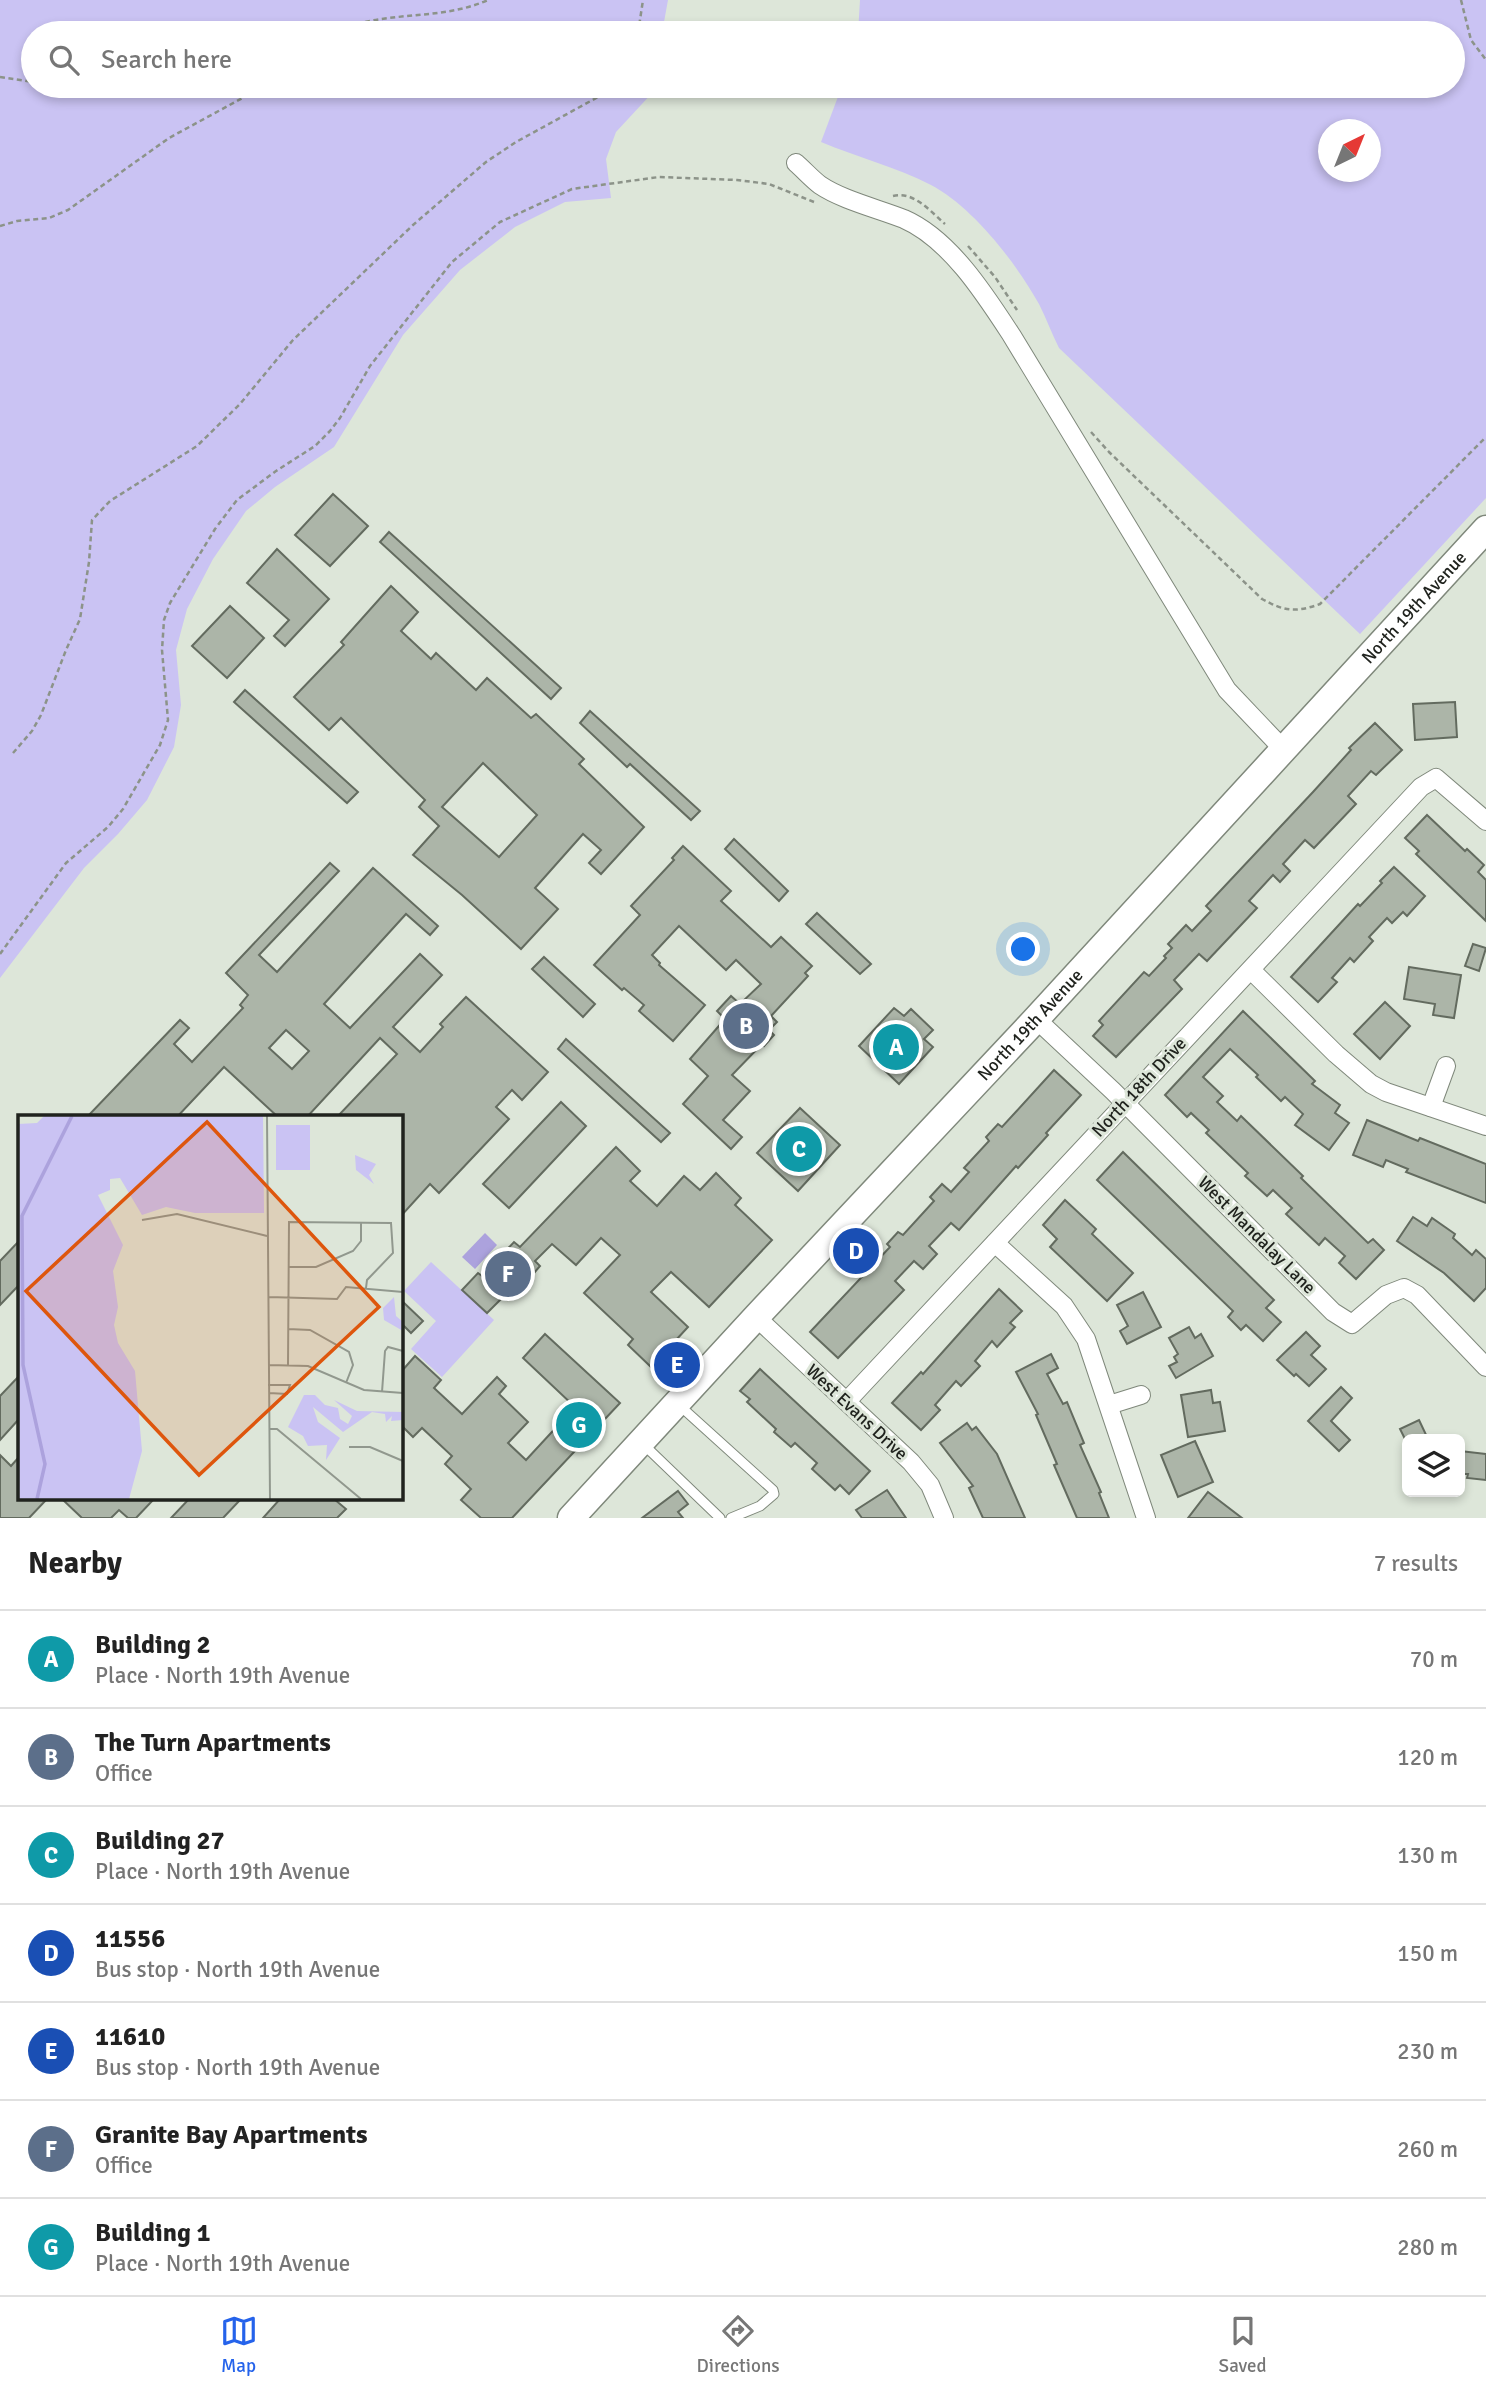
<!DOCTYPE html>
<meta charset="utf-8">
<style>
:root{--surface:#fff;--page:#f2f2f2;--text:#222;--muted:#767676;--line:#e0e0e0;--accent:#2563eb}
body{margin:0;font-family:Signika,sans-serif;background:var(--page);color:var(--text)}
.controls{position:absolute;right:21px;bottom:21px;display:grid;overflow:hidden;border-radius:10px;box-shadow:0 4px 10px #0003}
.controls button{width:63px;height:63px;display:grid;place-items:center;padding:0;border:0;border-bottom:2px solid var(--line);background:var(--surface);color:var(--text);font:35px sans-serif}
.compass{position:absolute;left:1318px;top:119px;width:63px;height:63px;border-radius:50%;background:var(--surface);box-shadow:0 4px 10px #0003;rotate:43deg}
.you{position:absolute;left:1024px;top:950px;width:24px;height:24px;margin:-18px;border:5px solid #fff;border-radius:50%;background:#1a73e8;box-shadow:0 0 0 10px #1a73e833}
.badge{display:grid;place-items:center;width:46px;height:46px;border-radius:50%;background:var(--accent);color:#fff;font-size:23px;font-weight:700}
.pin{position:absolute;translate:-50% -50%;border:4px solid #fff;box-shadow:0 2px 7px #0006}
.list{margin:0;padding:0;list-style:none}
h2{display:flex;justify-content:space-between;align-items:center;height:91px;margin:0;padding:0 28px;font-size:30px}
h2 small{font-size:23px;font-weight:400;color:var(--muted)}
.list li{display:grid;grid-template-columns:46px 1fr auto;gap:21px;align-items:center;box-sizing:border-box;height:98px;padding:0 28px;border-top:2px solid var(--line)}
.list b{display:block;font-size:26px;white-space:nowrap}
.list p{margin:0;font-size:23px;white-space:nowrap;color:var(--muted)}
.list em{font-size:23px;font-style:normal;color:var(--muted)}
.icon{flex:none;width:38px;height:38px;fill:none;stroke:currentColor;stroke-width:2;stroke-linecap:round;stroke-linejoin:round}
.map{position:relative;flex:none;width:1486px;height:1518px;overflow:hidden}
.search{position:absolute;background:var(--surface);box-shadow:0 4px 10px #0003;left:21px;right:21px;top:21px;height:77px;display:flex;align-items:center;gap:18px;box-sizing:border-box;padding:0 24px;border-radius:38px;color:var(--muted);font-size:26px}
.sheet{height:777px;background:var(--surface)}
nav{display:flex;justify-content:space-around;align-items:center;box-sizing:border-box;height:98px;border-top:2px solid var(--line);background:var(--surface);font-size:19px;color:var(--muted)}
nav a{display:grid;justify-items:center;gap:4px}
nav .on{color:var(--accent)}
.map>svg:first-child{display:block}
.green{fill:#cac3f3;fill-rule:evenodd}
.water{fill:#aca2dd}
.building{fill:#acb5a8;stroke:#636b5f;stroke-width:2;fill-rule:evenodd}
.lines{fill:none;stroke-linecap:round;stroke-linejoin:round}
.service-casing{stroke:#7f887b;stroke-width:11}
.minor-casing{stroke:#7f887b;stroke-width:20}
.primary-casing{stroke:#7f887b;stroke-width:29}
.path{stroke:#8c9389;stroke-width:2.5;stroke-dasharray:5 3.5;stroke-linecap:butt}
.service{stroke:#fff;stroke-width:9}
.minor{stroke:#fff;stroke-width:18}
.primary{stroke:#fff;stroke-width:26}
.labels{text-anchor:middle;stroke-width:6;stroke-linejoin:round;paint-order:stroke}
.street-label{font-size:18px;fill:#20231e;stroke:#dde6d9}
.inset-river{fill:none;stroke:#aca2dd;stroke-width:3.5}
.inset-road{fill:none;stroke:#91988e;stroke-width:2}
.view{fill:#de560d;fill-opacity:0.15;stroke:#de560d;stroke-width:3.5}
.inset-edge{fill:none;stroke:#20231e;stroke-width:3.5}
</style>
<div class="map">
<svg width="1486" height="1518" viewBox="0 0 1486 1518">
<rect width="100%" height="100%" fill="#dde6d9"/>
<g class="green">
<polygon points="0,0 668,0 662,33 33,33 33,86 655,86 654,91 616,132 606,159 611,198 565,202 515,227 460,270 403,335 334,447 275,487 246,511 213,559 187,609 176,650 181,705 174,747 147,800 118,834 84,868 0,978"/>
<path d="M860,0H1486V498L1360,634L1059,348C1052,334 1046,318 1039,304C1016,263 973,207 931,185C896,167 857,157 821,142L842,86H1453V33H858ZM1328,130H1370V172H1328Z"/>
<polygon points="431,1262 494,1320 442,1377 411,1349 436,1321 404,1291"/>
</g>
<polygon class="water" points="485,1233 497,1245 475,1269 462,1257"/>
<g class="building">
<polygon points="333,494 368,526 330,566 295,535"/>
<polygon points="389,532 561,688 551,699 380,542"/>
<polygon points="277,549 329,599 285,646 274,636 289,620 247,583"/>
<path d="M391,586L418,612L401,631L431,659L436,653L476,690L487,678L531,718L536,714L584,759L579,764L644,827L601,874L589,863L601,850L583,834L535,888L558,909L521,949L462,895L413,855L439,826L419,807L425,800L341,718L329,730L294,697L344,645L341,642ZM483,763L537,815L499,857L442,807Z"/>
<polygon points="230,606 264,638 227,678 192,646"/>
<polygon points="245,690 358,792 347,803 234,702"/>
<polygon points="1455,702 1457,737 1415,740 1413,704"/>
<polygon points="590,711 700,811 691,820 630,764 627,767 580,723"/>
<polygon points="1375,723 1402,750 1376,775 1371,771 1348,796 1356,804 1314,848 1305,840 1283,864 1290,871 1280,882 1273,875 1249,901 1257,908 1207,961 1199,954 1174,980 1182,989 1116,1057 1093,1036 1103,1025 1099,1021 1144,972 1149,976 1166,958 1164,956 1172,948 1168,944 1186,925 1192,931 1211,911 1206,906 1313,792 1351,750 1349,748"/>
<polygon points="1427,815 1465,851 1467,849 1484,865 1478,872 1486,880 1486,921 1416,854 1419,851 1405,838"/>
<polygon points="734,839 788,891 779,901 725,849"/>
<polygon points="683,846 731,891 721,901 771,947 781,937 812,966 805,973 808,976 771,1016 777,1022 769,1030 774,1035 764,1046 762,1044 732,1075 750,1091 723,1120 742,1137 731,1149 683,1104 708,1076 690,1059 725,1019 717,1011 731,996 740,1004 761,984 736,960 726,970 679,926 652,955 660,963 659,965 705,1005 673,1041 639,1011 644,1005 624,988 622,990 594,965 640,915 631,906 674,860 672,858"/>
<path d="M330,863L339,871L259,955L277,972L373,868L438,926L430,935L406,914L324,1004L350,1028L420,954L442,975L393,1027L420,1052L443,1027L440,1024L466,997L548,1072L522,1100L512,1090L496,1107L509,1119L439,1193L430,1184L401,1216V1117H337L397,1054L380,1038L307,1117H278L224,1067L177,1117H87L180,1020L189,1028L174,1044L192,1062L243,1008L240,1005L248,995L226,973ZM286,1030L309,1051L292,1069L269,1048Z"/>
<polygon points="1394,867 1425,896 1407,916 1403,912 1392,923 1387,918 1369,937 1373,941 1354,962 1350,958 1332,978 1337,982 1318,1002 1291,977 1358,904 1360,906 1382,883 1380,881"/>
<polygon points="817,913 871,964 860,974 806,924"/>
<polygon points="1473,944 1486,948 1479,971 1465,966"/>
<polygon points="544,957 595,1004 583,1017 532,969"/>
<polygon points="1409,967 1461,975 1454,1018 1433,1015 1435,1004 1404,999"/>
<polygon points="1385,1002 1410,1026 1380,1059 1354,1034"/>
<polygon points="894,1008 904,1016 911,1009 933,1030 924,1039 933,1047 899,1084 859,1046"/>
<polygon points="1243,1011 1315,1081 1312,1084 1340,1105 1335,1113 1349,1123 1329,1150 1295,1125 1303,1114 1285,1097 1281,1101 1256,1077 1258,1075 1230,1049 1203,1077 1223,1096 1217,1102 1237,1121 1241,1116 1303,1176 1301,1178 1368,1243 1373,1239 1384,1250 1356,1279 1339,1263 1345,1256 1325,1238 1319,1245 1286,1214 1292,1208 1273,1190 1267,1196 1245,1176 1248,1173 1206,1133 1209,1130 1191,1113 1187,1117 1165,1095"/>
<polygon points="566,1039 670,1133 661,1142 558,1049"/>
<polygon points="1054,1070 1081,1095 1046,1133 1048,1135 1018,1168 1016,1166 959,1230 951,1223 929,1246 937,1254 923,1269 914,1261 895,1281 904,1290 838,1358 810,1332 890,1247 887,1244 898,1232 903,1235 934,1201 930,1197 942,1184 951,1192 969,1172 964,1168 989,1141 986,1137 998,1124 1002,1127"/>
<polygon points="561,1102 586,1126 509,1208 483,1184"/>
<polygon points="800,1108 840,1145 798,1191 757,1153"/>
<polygon points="1367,1120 1418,1141 1420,1138 1486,1164 1486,1203 1406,1172 1408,1169 1386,1160 1383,1167 1353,1155"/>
<polygon points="616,1147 640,1171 630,1181 657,1206 684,1176 700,1190 716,1173 741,1198 735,1205 772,1240 709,1307 671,1272 651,1292 688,1327 651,1367 628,1345 633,1339 584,1293 620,1255 601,1238 576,1265 552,1244 535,1261 540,1266 534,1273 507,1300 503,1297 487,1313 462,1290 478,1273 482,1276 514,1242 520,1247"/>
<polygon points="1123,1152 1274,1300 1266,1308 1281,1322 1263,1341 1246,1325 1241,1330 1228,1317 1233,1311 1097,1180"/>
<polygon points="1065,1200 1096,1229 1092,1234 1133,1273 1107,1301 1050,1247 1057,1239 1043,1225"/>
<polygon points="1413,1217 1427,1226 1432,1218 1455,1234 1453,1238 1472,1255 1476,1250 1486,1259 1486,1288 1474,1301 1444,1273 1397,1241"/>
<polygon points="19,1241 19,1285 0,1305 0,1261"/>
<polygon points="999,1289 1022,1311 1010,1323 1015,1327 997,1347 992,1341 975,1361 980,1366 961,1386 956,1381 935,1405 940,1410 921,1430 892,1403 921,1372 923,1374"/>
<polygon points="1143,1292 1161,1327 1127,1344 1120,1331 1128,1326 1117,1305"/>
<polygon points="401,1300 423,1321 411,1333 401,1323"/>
<polygon points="1189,1327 1195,1338 1201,1334 1213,1356 1176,1378 1169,1366 1177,1362 1174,1357 1178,1354 1169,1338"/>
<polygon points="1306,1332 1320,1346 1311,1355 1326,1369 1309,1386 1296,1374 1294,1376 1277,1360"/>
<polygon points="545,1334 620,1403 512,1518 481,1518 461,1500 471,1489 445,1464 452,1456 422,1428 413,1437 401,1425 401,1372 415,1356 441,1380 434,1388 462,1414 497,1377 506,1386 499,1394 528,1422 508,1443 526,1460 575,1407 523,1358"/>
<polygon points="1051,1354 1058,1368 1047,1374 1063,1404 1067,1402 1084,1443 1080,1445 1101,1492 1099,1493 1109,1518 1077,1518 1054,1465 1057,1464 1036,1415 1038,1414 1016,1372"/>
<polygon points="760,1369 870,1471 849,1494 840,1485 835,1490 812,1469 817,1463 795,1443 791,1447 774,1432 776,1429 747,1402 750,1399 740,1391"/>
<polygon points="19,1376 19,1419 0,1440 0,1396"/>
<polygon points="1341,1387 1352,1398 1331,1421 1350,1440 1339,1451 1308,1421"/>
<polygon points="1211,1390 1213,1403 1220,1402 1225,1431 1188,1437 1181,1395"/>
<polygon points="1419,1420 1428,1439 1405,1439 1400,1429"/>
<polygon points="967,1423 972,1430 976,1427 997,1454 1025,1518 983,1518 969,1488 973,1486 940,1443"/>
<polygon points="1195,1441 1213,1482 1178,1497 1161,1455"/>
<polygon points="1460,1451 1486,1454 1486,1480 1467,1478 1468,1474 1460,1474"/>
<polygon points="0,1455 11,1466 19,1457 19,1499 47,1499 29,1518 0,1518"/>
<polygon points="887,1490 906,1518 862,1518 856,1510"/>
<polygon points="678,1491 688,1504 678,1512 683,1518 642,1518"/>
<polygon points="1208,1492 1242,1518 1188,1518"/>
<polygon points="62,1499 154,1499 136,1518 128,1518 119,1510 111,1518 82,1518"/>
<polygon points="189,1499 241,1499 223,1518 171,1518"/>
<polygon points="280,1499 334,1499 346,1509 337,1518 263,1518"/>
</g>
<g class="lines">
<g class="service-casing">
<g id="service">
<polyline points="679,1405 773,1490 774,1494 760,1506 731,1518"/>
<polyline points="642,1443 720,1518"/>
</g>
</g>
<g class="minor-casing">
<g id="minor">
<path d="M796,163C804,170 812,179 820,185C842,200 879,209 904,219C950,239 986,296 1012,336L1227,690L1283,749"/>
<polyline points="1251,970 1336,1054 1371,1084 1386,1092 1486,1126"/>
<polyline points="1036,1019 1113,1091 1333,1312 1352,1324 1386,1295 1404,1288 1417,1295 1486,1367"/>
<polyline points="1431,1107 1446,1066"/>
<polyline points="995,1243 1064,1306 1086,1339 1146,1518"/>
<polyline points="756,1317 911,1462 930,1485 944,1518"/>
<polyline points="847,1401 1421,787 1436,778 1486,821"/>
<polyline points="1109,1405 1141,1395"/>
</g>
</g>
<g class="primary-casing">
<g id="primary">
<path id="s1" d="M571,1518L756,1317L1036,1019L1486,529"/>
</g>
</g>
<g class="path">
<polyline points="1461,0 1471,40 1486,60"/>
<path d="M333,33C381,9 439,22 488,0"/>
<polyline points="638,33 643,0"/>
<polyline points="0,77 33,82"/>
<polyline points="43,86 51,88"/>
<path d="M893,196C914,191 930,211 945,224"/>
<polyline points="0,226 17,221 49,218 68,210 169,138 248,95 260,86"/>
<polyline points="968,246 995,277 1017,310"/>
<path d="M1091,432L1109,452L1262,599C1284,611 1295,613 1320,604L1486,437"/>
<polyline points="13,753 32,731 41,715 66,650 80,619 89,562 92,520 110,501 197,446 240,404 293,340 413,225 486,162 516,142 618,86"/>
<polyline points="0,954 66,863 108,827 123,809 160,745 168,720 162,650 164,620 170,603 215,529 237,500 276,471 315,446 330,431 340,418 370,366 452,262 500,222 572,189 659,177 737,180 769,184 814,202"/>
</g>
<use href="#service" class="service"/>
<use href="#minor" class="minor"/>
<use href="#primary" class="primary"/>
</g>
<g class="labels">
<g class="street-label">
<text dy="6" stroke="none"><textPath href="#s1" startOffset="1241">North 19th Avenue</textPath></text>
<text dy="6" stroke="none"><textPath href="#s1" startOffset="674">North 19th Avenue</textPath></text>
<text transform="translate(1139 1087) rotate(-47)" y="6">North 18th Drive</text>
<text transform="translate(1257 1235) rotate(45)" y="6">West Mandalay Lane</text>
<text transform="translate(857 1412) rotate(43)" y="6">West Evans Drive</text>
</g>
</g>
<g transform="translate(18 1115)">
<rect width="385" height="385" fill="#dde6d9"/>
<path d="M26,1H245L246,98H177L148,92L124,100L102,63L92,64V75L80,80L105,130L95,156L100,192L96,210L100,228L117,256L124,336L111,384H0V9L19,8ZM258,10H292V55H258ZM337,40L358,49L351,60L356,69L338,55ZM376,182L378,201L385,207V216L366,205L365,193ZM286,280H297L307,290L320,293L322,304L330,309L334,301L316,285L339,296L385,297V305L373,306L374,301L368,307L367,299L354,297L325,317L295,292L300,307L322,323L308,345L309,330L290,331L285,321L270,312Z" fill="#cac3f3"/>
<path class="inset-river" d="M19,384L27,349L5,250L4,101L54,1"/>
<path class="inset-road" d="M249,1L252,384M124,105L159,99L249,121M270,152H298L335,136L343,126V107M251,182L319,184L328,172L385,177M270,214L292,215L331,237L335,250L328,268M251,250L290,251L346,275L385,278M270,250L271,107L373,108L375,138L349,165L348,173M250,270H272L269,279L251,278M364,277L367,236L370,232L385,236M251,314H259L343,384M331,332H352L385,346"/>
<path class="view" d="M189,7L361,192L181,360L8,176Z"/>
<rect width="385" height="385" class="inset-edge"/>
</g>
</svg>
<div class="controls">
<button><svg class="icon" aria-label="layers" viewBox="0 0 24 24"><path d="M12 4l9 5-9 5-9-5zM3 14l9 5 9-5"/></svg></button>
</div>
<svg class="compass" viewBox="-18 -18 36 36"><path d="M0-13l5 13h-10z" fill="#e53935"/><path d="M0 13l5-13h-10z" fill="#767676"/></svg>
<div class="you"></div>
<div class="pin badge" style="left:896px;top:1047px;background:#0f9aa8">A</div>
<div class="pin badge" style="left:746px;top:1026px;background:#5c6f8a">B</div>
<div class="pin badge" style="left:799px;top:1149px;background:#0f9aa8">C</div>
<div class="pin badge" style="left:856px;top:1251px;background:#1a4fb4">D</div>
<div class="pin badge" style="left:677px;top:1365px;background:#1a4fb4">E</div>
<div class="pin badge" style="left:508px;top:1274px;background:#5c6f8a">F</div>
<div class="pin badge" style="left:579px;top:1425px;background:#0f9aa8">G</div>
<div class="search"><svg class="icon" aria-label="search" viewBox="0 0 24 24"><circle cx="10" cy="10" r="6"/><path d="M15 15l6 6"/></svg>Search here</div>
</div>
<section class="sheet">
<h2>Nearby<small>7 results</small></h2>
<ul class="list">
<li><span class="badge" style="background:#0f9aa8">A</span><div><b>Building 2</b><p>Place · North 19th Avenue</p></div><em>70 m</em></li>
<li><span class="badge" style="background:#5c6f8a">B</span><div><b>The Turn Apartments</b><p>Office</p></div><em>120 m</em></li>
<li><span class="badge" style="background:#0f9aa8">C</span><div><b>Building 27</b><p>Place · North 19th Avenue</p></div><em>130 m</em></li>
<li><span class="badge" style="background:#1a4fb4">D</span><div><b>11556</b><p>Bus stop · North 19th Avenue</p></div><em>150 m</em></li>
<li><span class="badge" style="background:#1a4fb4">E</span><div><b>11610</b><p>Bus stop · North 19th Avenue</p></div><em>230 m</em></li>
<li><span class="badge" style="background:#5c6f8a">F</span><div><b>Granite Bay Apartments</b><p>Office</p></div><em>260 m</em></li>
<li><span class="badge" style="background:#0f9aa8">G</span><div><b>Building 1</b><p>Place · North 19th Avenue</p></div><em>280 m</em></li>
</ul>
</section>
<nav>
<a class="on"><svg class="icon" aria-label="map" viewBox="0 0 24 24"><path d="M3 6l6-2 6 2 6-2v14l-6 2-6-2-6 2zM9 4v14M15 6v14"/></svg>Map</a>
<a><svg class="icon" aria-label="directions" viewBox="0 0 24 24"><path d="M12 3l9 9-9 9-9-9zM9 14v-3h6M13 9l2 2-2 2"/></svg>Directions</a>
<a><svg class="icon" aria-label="saved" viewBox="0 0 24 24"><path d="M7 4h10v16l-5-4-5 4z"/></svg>Saved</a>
</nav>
